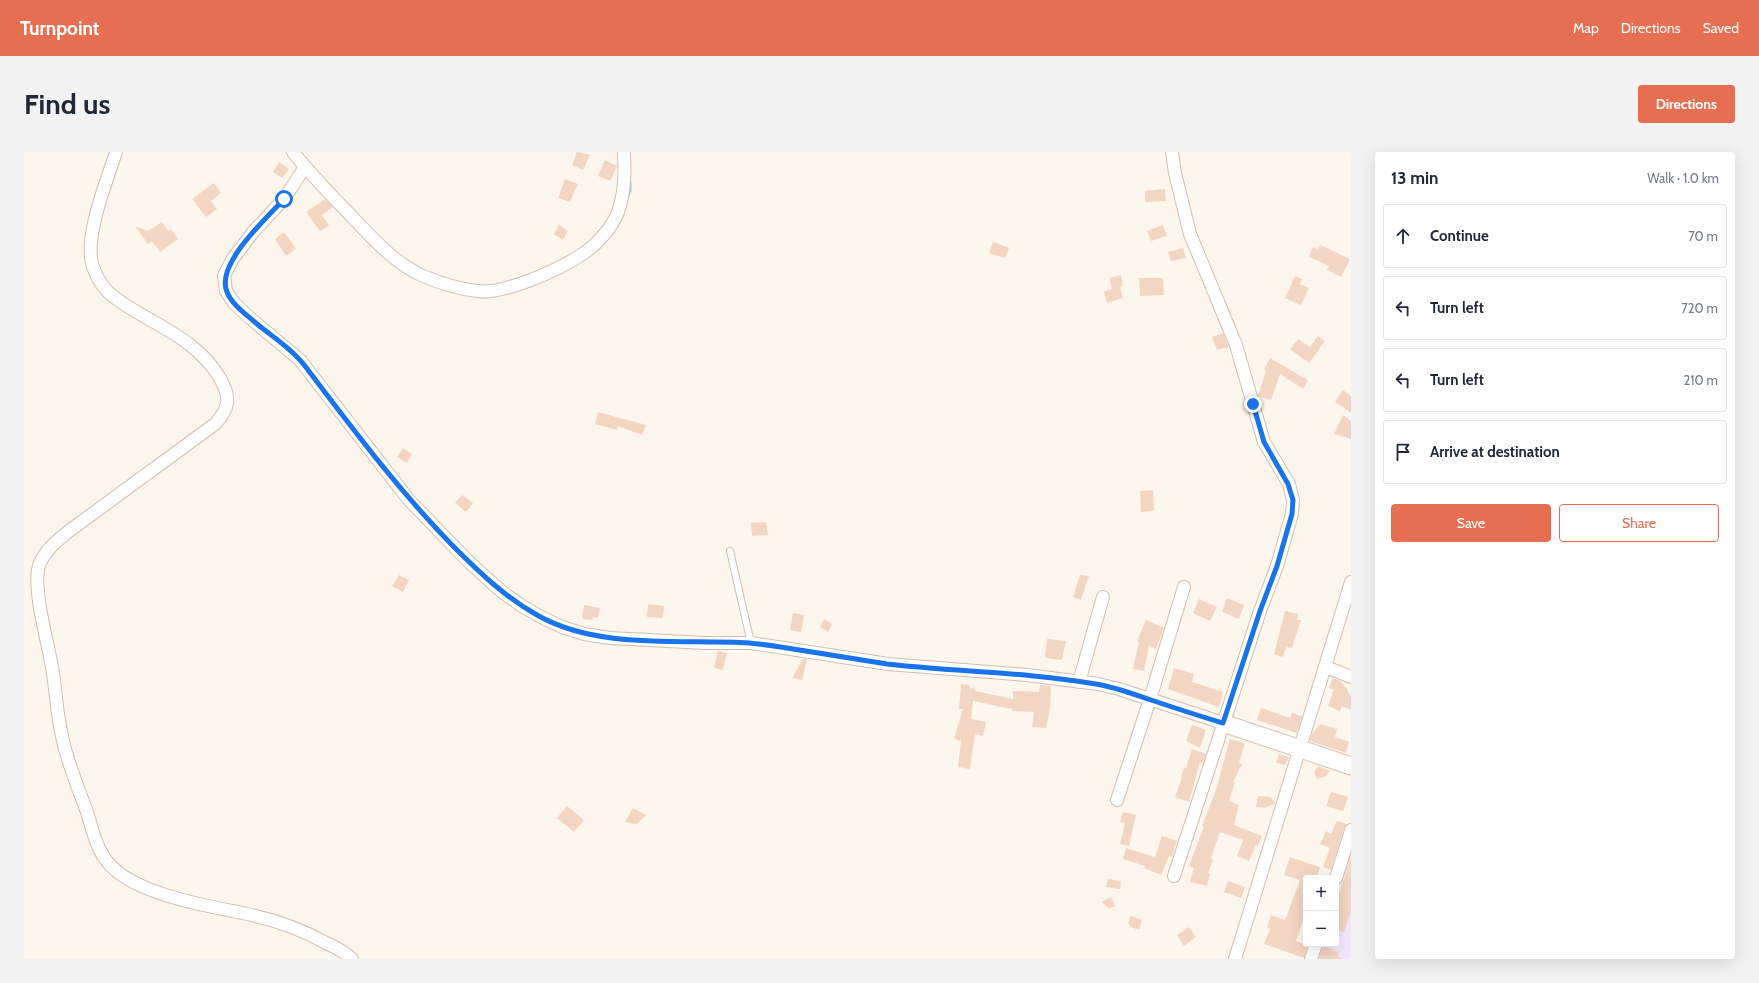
<!DOCTYPE html>
<meta charset="utf-8">
<style>
:root{--surface:#fff;--page:#f2f2f3;--text:#1f2937;--muted:#747a83;--line:#e0e1e3;--accent:#e76f51}
body{margin:0;font-family:Cabin,sans-serif;background:var(--page);color:var(--text)}
.controls{position:absolute;right:12px;bottom:12px;display:grid;overflow:hidden;border-radius:4px;box-shadow:0 4px 16px #0002}
.controls button{width:36px;height:36px;display:grid;place-items:center;padding:0;border:0;border-bottom:1px solid var(--line);background:var(--surface);color:var(--text);font:20px sans-serif}
.stop{position:absolute;width:12px;height:12px;margin:-9px;border:3px solid #1a73e8;border-radius:50%;background:#fff}
.stop.end{background:#1a73e8;border-color:#fff;box-shadow:0 1px 4px #0008}
.list{margin:0;padding:0;list-style:none}
h2{display:flex;justify-content:space-between;align-items:center;height:52px;margin:0;padding:0 16px;font-size:17px}
h2 small{font-size:13px;font-weight:400;color:var(--muted)}
.list li{display:grid;grid-template-columns:26px 1fr auto;gap:12px;align-items:center;box-sizing:border-box;height:64px;margin:0 8px 8px;padding:0 8px;border:1px solid var(--line);border-radius:4px}
.list b{display:block;font-size:15px;white-space:nowrap}
.list em{font-size:13px;font-style:normal;color:var(--muted)}
.actions{display:flex;gap:8px;padding:12px 16px}
.actions a{flex:1;padding:9px 0;border:1px solid var(--accent);border-radius:4px;text-align:center;font-size:14px;color:var(--accent)}
.actions .main{background:var(--accent);color:#fff}
.icon{flex:none;width:22px;height:22px;fill:none;stroke:currentColor;stroke-width:2;stroke-linecap:round;stroke-linejoin:round}
.map{position:relative;flex:none;width:1327px;height:807px;overflow:hidden;border-radius:4px}
header{display:flex;align-items:center;gap:24px;box-sizing:border-box;height:56px;padding:0 20px;background:var(--accent);color:#fff}
header strong{font-size:19px}
nav{display:flex;gap:22px;margin-inline-start:auto;font-size:14px}
.intro{display:flex;align-items:center;justify-content:space-between;box-sizing:border-box;height:96px;padding:0 24px}
h1{margin:0;font-size:28px}
.button{padding:10px 18px;border-radius:4px;background:var(--accent);color:#fff;font-size:14px;font-weight:700}
main{display:flex;gap:24px;padding:0 24px}
aside{flex:1;background:var(--surface);border-radius:4px;box-shadow:0 4px 16px #0002}
.map>svg:first-child{display:block}
.education{fill:#f3e8fa}
.lines{fill:none;stroke-linecap:round;stroke-linejoin:round}
.stream{stroke:#a5d3da;stroke-width:3}
.building{fill:#f3d5c3}
.lane-casing{stroke:#d1beb0;stroke-width:8}
.street-casing{stroke:#d1beb0;stroke-width:14}
.secondary-casing{stroke:#d6c0b0;stroke-width:19}
.lane{stroke:#fff;stroke-width:6}
.street{stroke:#fff;stroke-width:12}
.secondary{stroke:#fff;stroke-width:17}
.route{stroke:#1a73e8;stroke-width:5}
</style>
<header>
<strong>Turnpoint</strong>
<nav><a>Map</a><a>Directions</a><a>Saved</a></nav>
</header>
<div class="intro"><h1>Find us</h1><a class="button">Directions</a></div>
<main>
<div class="map">
<svg width="1327" height="807" viewBox="0 0 1327 807">
<rect width="100%" height="100%" fill="#fdf6ec"/>
<polygon class="education" points="1327,697 1327,807 1292,807 1297,792 1312,792 1312,745"/>
<g class="lines">
<polyline class="stream" points="603,46 606,39 606,30"/>
</g>
<g class="building">
<polygon points="553,0 566,3 559,18 548,13"/>
<polygon points="581,8 593,14 586,29 574,24"/>
<polygon points="255,10 265,17 258,26 249,20"/>
<polygon points="541,27 554,32 546,50 534,46"/>
<polygon points="190,31 197,41 187,49 193,57 182,65 168,47"/>
<polygon points="1141,37 1142,49 1121,50 1121,39"/>
<polygon points="301,47 309,55 298,63 305,73 296,79 282,60"/>
<polygon points="138,70 144,79 147,77 154,87 136,100 128,89 124,92 111,74 124,79"/>
<polygon points="535,73 544,79 539,88 530,82"/>
<polygon points="1139,73 1143,84 1127,89 1123,79"/>
<polygon points="260,80 272,97 262,104 251,87"/>
<polygon points="969,90 985,96 981,106 965,101"/>
<polygon points="1296,93 1326,107 1317,125 1303,118 1305,114 1285,105 1289,95 1294,98"/>
<polygon points="1159,96 1162,106 1147,109 1144,100"/>
<polygon points="1097,123 1099,134 1096,135 1099,146 1083,151 1080,140 1088,137 1085,126"/>
<polygon points="1271,124 1278,127 1276,132 1285,136 1277,153 1261,146"/>
<polygon points="1115,126 1139,126 1140,143 1116,144"/>
<polygon points="1199,181 1205,195 1193,198 1188,185"/>
<polygon points="1294,184 1301,189 1285,211 1266,197 1274,187 1286,195"/>
<polygon points="1246,206 1284,228 1279,237 1256,222 1247,248 1234,244 1242,219 1240,218"/>
<polygon points="1319,238 1327,244 1327,261 1311,250"/>
<polygon points="574,260 622,273 618,283 594,274 593,278 571,272"/>
<polygon points="1319,263 1327,269 1327,287 1310,282"/>
<polygon points="379,296 388,302 383,311 373,305"/>
<polygon points="1129,338 1130,359 1117,360 1116,339"/>
<polygon points="438,343 449,351 442,360 431,351"/>
<polygon points="742,370 744,383 728,384 727,371"/>
<polygon points="375,423 385,428 379,440 368,434"/>
<polygon points="1056,423 1065,424 1057,448 1049,445"/>
<polygon points="1203,446 1220,453 1215,467 1198,460"/>
<polygon points="1175,447 1193,455 1186,469 1169,461"/>
<polygon points="624,452 640,454 639,466 623,465"/>
<polygon points="560,453 576,456 574,466 569,465 568,468 558,467"/>
<polygon points="1261,459 1274,462 1273,468 1277,468 1268,496 1263,495 1258,505 1250,502"/>
<polygon points="769,461 780,463 777,480 766,478"/>
<polygon points="800,467 808,472 804,480 796,475"/>
<polygon points="1122,468 1140,476 1132,497 1125,494 1120,519 1109,517 1115,490 1113,489"/>
<polygon points="1023,487 1042,489 1038,508 1021,506"/>
<polygon points="694,499 703,501 699,518 690,516"/>
<polygon points="779,507 783,507 778,528 768,526"/>
<polygon points="1150,516 1170,522 1168,530 1199,540 1195,555 1144,537"/>
<polygon points="1309,526 1316,529 1321,534 1327,545 1327,558 1318,554 1316,559 1304,554 1310,538 1305,536"/>
<polygon points="937,532 946,533 946,536 951,537 951,539 989,547 989,539 1015,540 1016,533 1027,534 1026,555 1022,576 1008,575 1010,560 988,559 988,557 949,549 947,567 962,570 959,584 951,582 946,617 934,615 937,589 930,587 939,557 935,557"/>
<polygon points="1237,556 1266,566 1268,561 1278,564 1273,581 1233,568"/>
<polygon points="1296,572 1313,577 1311,585 1325,590 1322,601 1288,590 1286,588 1288,582"/>
<polygon points="1168,573 1182,578 1176,596 1162,589"/>
<polygon points="1206,587 1221,591 1215,611 1218,612 1209,630 1211,630 1205,649 1215,653 1210,673 1238,684 1234,694 1232,693 1225,709 1213,704 1219,688 1196,680 1187,706 1189,708 1184,721 1186,722 1183,734 1166,730 1170,716 1165,714 1180,674 1178,674 1192,638"/>
<polygon points="1168,597 1182,602 1179,611 1176,610 1165,650 1151,645 1158,626 1157,625 1160,616 1162,616"/>
<polygon points="1255,602 1265,605 1261,613 1252,611"/>
<polygon points="1294,614 1306,619 1301,625 1293,627 1290,620"/>
<polygon points="1307,640 1324,645 1319,659 1302,654"/>
<polygon points="1234,644 1247,645 1251,652 1240,656 1232,655"/>
<polygon points="543,654 560,668 550,680 533,666"/>
<polygon points="609,656 622,663 613,672 601,670"/>
<polygon points="1099,660 1112,663 1105,694 1096,692 1101,671 1096,670"/>
<polygon points="1313,669 1323,672 1320,676 1307,718 1299,715 1306,696 1296,692 1302,679 1307,682"/>
<polygon points="1138,684 1153,689 1148,705 1145,704 1137,723 1120,716 1121,714 1099,707 1102,696 1131,705"/>
<polygon points="1327,703 1327,760 1320,780 1312,778 1312,752"/>
<polygon points="1266,705 1296,715 1293,726 1282,726 1282,766 1280,766 1272,789 1284,793 1280,806 1240,792 1246,777 1243,776 1247,763 1261,768 1276,728 1260,723"/>
<polygon points="1084,727 1097,729 1096,737 1082,735"/>
<polygon points="1204,729 1221,735 1217,746 1200,740"/>
<polygon points="1087,745 1091,754 1085,757 1078,750"/>
<polygon points="1107,764 1118,768 1115,778 1107,775 1104,771"/>
<polygon points="1165,775 1172,785 1160,794 1153,783"/>
<polygon points="1299,794 1315,800 1314,804 1319,807 1295,807"/>
</g>
<g class="lines">
<g class="lane-casing">
<polyline id="lane" points="706,399 727,491"/>
</g>
<g class="street-casing">
<g id="street">
<path d="M92,0C83,29 59,86 69,115C73,126 80,138 90,145C127,173 172,184 197,228C207,246 205,257 191,272L45,379C33,389 22,397 16,411C7,431 23,487 27,510C32,534 32,559 38,584C43,611 55,637 64,663C69,681 74,701 87,714C115,743 184,754 223,762C252,768 277,777 302,791C311,795 321,800 328,807"/>
<path d="M269,0C288,24 309,45 330,67C350,88 371,111 397,123C413,130 435,137 453,139C480,143 537,117 560,101C573,92 588,76 594,60C601,40 601,21 600,0"/>
<polyline points="1148,0 1151,21 1166,82 1212,193 1240,290 1265,332 1269,348 1268,362 1253,414 1236,459 1150,724"/>
<polyline points="281,15 260,47 229,80 208,108 200,124 202,139 210,151 226,166 276,208 385,348 445,410 477,439 498,454 517,465 538,475 560,482 586,486 681,491 727,491 864,512 1003,523 1074,532 1095,537 1199,571"/>
<polyline points="1302,515 1327,525"/>
<polyline points="1055,530 1079,445"/>
<polyline points="1093,648 1126,547 1160,435"/>
<polyline points="1312,726 1327,678"/>
<polyline points="1211,807 1327,430"/>
<polyline points="1287,807 1292,792"/>
</g>
</g>
<g class="secondary-casing">
<polyline id="secondary" points="1199,571 1327,614"/>
</g>
<use href="#lane" class="lane"/>
<use href="#street" class="street"/>
<use href="#secondary" class="secondary"/>
</g>
<g class="lines">
<path class="route" d="M260,47C243,66 191,112 203,140C208,153 223,163 233,172C249,185 268,197 281,214C328,276 375,339 430,395C456,421 481,445 513,463C574,498 657,487 725,491C738,492 750,494 763,496C796,501 830,507 863,512C933,520 1003,520 1072,532C1091,535 1109,542 1127,548C1151,556 1175,564 1199,571L1236,459L1253,414L1268,362L1269,348L1264,332L1240,290L1229,252"/>
</g>
</svg>
<div class="controls">
<button>+</button>
<button>−</button>
</div>
<div class="stop" style="left:260px;top:47px"></div>
<div class="stop end" style="left:1229px;top:252px"></div>
</div>
<aside>
<h2>13 min<small>Walk · 1.0 km</small></h2>
<ul class="list">
<li><svg class="icon" aria-label="ahead" viewBox="0 0 24 24"><path d="M12 20V5M6 11l6-6 6 6"/></svg><div><b>Continue</b></div><em>70 m</em></li>
<li><svg class="icon" aria-label="left" viewBox="0 0 24 24"><path d="M17 20v-9H6M10 6l-5 5 5 5"/></svg><div><b>Turn left</b></div><em>720 m</em></li>
<li><svg class="icon" aria-label="left" viewBox="0 0 24 24"><path d="M17 20v-9H6M10 6l-5 5 5 5"/></svg><div><b>Turn left</b></div><em>210 m</em></li>
<li><svg class="icon" aria-label="arrive" viewBox="0 0 24 24"><path d="M6 21V4h12l-3 4 3 4H6"/></svg><div><b>Arrive at destination</b></div></li>
</ul>
<div class="actions"><a class="main">Save</a><a>Share</a></div>
</aside>
</main>
